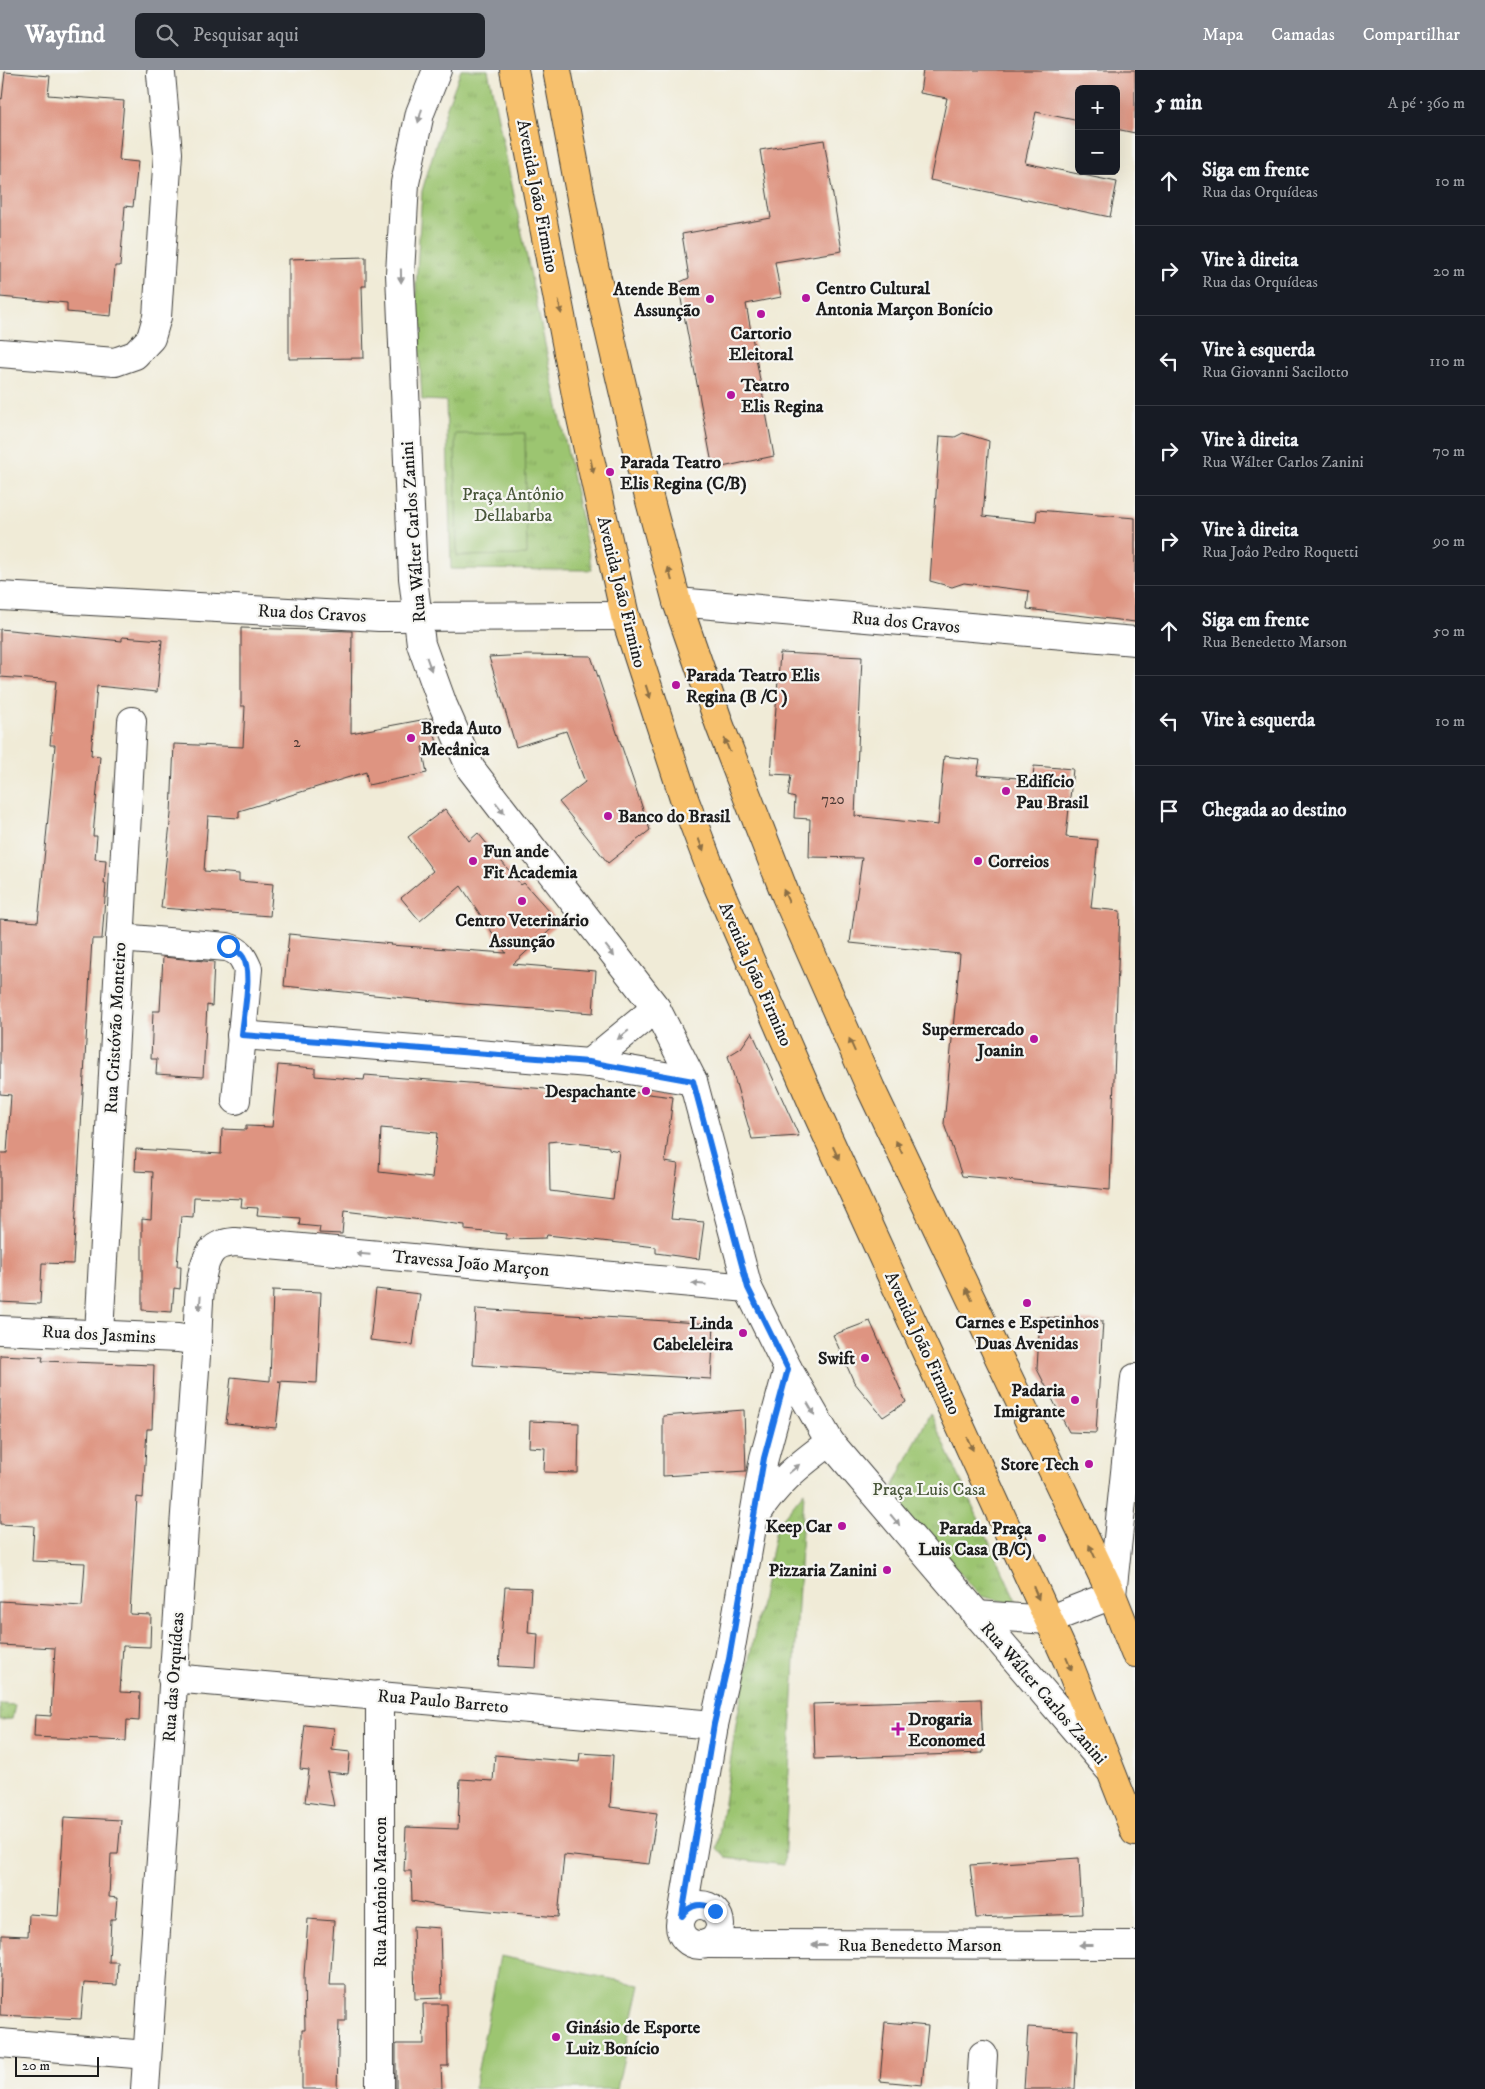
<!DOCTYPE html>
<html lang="pt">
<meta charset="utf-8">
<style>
:root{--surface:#171b24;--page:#20242c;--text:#f1f3f6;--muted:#9ea1a6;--line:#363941;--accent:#8c9099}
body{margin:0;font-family:"IM FELL DW Pica",serif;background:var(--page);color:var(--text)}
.controls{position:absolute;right:15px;top:15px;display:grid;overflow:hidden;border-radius:8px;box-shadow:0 5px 20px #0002}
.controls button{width:45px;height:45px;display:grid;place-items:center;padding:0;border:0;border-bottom:1px solid var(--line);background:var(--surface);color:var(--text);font:25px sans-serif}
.scale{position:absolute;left:15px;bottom:12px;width:84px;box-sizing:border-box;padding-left:5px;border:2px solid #1c1c1c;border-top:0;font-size:14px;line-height:18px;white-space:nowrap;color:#1c1c1c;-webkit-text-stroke:4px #f6f6f2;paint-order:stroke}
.stop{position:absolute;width:15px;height:15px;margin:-11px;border:4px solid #1a73e8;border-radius:50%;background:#fff}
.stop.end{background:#1a73e8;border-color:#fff;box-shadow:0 1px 5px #0008}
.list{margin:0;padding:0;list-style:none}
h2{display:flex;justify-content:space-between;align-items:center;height:65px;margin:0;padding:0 20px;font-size:21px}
h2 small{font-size:16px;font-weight:400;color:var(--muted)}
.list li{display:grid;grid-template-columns:32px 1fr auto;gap:15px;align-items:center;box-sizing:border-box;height:90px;padding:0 20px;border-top:1px solid var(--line)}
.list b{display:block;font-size:19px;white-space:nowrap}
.list p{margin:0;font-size:16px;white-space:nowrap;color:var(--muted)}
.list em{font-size:16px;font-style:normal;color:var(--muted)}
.icon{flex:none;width:28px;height:28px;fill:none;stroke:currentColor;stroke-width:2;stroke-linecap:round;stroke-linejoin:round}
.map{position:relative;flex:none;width:1135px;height:2019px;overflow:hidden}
header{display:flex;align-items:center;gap:30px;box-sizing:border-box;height:70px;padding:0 25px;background:var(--accent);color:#fff}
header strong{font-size:24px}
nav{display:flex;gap:28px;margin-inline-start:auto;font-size:18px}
.search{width:350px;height:45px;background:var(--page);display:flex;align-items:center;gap:12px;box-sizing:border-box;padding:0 18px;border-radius:8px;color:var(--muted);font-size:19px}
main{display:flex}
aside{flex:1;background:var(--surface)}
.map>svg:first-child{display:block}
.grass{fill:url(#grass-dots);stroke:#5c7046}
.park{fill:url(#park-tufts);stroke:#5c7046}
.garden{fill:#9cc571;stroke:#5c7046}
.building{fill:#de9481;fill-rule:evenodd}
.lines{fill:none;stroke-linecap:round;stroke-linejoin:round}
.minor-casing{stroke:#3c3b38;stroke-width:30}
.tertiary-casing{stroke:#3c3b38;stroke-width:30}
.primary-casing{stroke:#3c3b38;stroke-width:30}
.minor{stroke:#fff;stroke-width:28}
.tertiary{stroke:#fff;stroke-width:28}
.primary{stroke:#f7c06c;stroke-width:28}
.oneway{fill:#999}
.oneway2{fill:#8a6e44}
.route{stroke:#1a73e8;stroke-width:6}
.poi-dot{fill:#b5179e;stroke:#f6f6f2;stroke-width:2}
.labels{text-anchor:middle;stroke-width:4.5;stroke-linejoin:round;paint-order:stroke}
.number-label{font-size:15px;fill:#4c3a35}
.street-label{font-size:18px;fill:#1c1c1c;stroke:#f6f6f2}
.poi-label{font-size:18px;font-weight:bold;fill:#1c1c1c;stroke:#f6f6f2;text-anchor:start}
.park-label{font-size:18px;fill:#49573a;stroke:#f6f6f2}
</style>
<header>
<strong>Wayfind</strong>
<div class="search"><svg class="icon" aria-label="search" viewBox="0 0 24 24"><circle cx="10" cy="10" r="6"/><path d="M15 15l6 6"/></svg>Pesquisar aqui</div>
<nav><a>Mapa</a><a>Camadas</a><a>Compartilhar</a></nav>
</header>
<main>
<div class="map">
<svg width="1135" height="2019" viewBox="0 0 1135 2019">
<defs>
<pattern id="grass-dots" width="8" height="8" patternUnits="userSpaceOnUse" patternTransform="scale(1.25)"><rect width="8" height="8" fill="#9cc571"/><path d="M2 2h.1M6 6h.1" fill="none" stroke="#86a961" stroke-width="1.8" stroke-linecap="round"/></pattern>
<pattern id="park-tufts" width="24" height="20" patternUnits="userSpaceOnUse" patternTransform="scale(1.25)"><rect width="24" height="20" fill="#9cc571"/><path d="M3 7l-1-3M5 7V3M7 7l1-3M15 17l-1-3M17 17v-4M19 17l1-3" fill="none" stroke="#86a961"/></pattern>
</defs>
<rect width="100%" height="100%" fill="#f6f6f2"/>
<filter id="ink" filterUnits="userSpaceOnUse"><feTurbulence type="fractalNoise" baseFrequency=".02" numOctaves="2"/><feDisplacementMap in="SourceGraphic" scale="10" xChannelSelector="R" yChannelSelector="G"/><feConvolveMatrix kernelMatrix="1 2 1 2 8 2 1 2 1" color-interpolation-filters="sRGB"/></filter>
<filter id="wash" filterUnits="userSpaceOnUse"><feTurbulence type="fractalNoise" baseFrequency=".0096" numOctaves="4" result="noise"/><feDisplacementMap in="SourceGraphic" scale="20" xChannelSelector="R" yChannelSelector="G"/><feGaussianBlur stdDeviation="1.12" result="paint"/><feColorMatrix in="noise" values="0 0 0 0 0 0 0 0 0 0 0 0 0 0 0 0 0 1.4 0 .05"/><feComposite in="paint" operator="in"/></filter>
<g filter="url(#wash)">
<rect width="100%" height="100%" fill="#f0ebd7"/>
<polygon class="grass" points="0,1634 15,1635 12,1649 0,1650"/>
<g class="park">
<polygon points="461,0 488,0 592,500 451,499 446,331 422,330 416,216 422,121 447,37"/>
<polygon points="930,1343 1018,1535 981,1526 889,1425"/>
<polygon points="804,1422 784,1795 726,1788 717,1778 737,1648 777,1455"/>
</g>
<g class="garden">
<polygon points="525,363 527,485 457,486 455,364"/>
<polygon points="500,1886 640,1915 617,2019 474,2019"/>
</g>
<g id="blocks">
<g class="building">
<polygon points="923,0 1135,0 1135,63 1116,59 1116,19 1079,19 1079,51 1036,42 1025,93 1117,112 1110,147 930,110 947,28 920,23"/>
<polygon points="5,2 50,6 48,25 124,31 119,90 138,92 133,137 125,136 120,196 115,196 111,246 67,242 67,233 0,227 0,28 2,29"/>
<polygon points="824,70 842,181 775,192 781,227 746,234 774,386 713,399 678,213 689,208 682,164 771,148 760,80"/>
<polygon points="366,187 366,216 362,216 364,288 289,289 289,189"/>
<polygon points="963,363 989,371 983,446 1036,452 1037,440 1135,448 1135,552 1027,539 1029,521 964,513 952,517 930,511 940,366 955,367"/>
<polygon points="241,558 352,561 351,663 432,648 437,674 422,677 427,703 368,715 366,702 239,741 239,748 208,746 204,801 239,804 239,811 273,814 270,846 161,838 171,744 174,674 243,677 245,636 241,636"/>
<polygon points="0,559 122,571 122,567 162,570 157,622 97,616 91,685 100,686 93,766 97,766 95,789 106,790 104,814 106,814 102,869 92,869 73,1194 42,1193 40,1234 0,1232 0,1083 7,1083 11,1025 0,1024 0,849 38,852 55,675 50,675 56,611 0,607"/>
<polygon points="780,583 862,587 855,746 938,755 944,686 980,690 977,705 1033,709 1034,696 1073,699 1066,767 1098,770 1091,838 1120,841 1110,1120 962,1106 944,1054 960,884 850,873 862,788 809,787 810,749 794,748 795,728 788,726 791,705 771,704"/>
<polygon points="527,585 591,586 650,760 608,793 559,732 585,712 566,661 516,677 489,587"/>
<polygon points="445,739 469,771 478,763 521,815 524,813 559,852 513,894 596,901 593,943 464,934 284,916 289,864 392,874 390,875 506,883 461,816 420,851 401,828 433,801 408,767"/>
<polygon points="163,887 214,892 212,936 207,935 203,1007 156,1004 157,989 151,989 153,941 160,941"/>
<polygon points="752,962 799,1066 752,1069 728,986 741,978"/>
<path d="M278,995L315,998V1006L364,1010L365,1005L625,1025V1021L673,1027L665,1092L678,1094L671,1149L704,1152L699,1189L656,1183V1177L547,1165L546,1168L506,1169V1164L465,1160V1155L344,1141L342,1164L319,1163L320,1157L299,1155L300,1148L257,1145L258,1138L241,1137L242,1129L194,1127L193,1147L181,1146L177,1196H181L180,1219L174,1218L172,1242L142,1240V1149L151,1150L153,1102L135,1101L136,1079L221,1084L222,1059L246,1060V1056L272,1057ZM381,1058L437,1063L432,1108L379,1102ZM557,1071L609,1077V1079L619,1081L613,1129L550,1121L549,1072Z"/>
<polygon points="376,1219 420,1224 413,1275 370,1270"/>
<polygon points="273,1220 321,1222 317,1313 278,1311 281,1312 276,1358 226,1353 231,1307 270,1311"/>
<polygon points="476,1239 714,1254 711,1309 473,1295"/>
<polygon points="1040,1247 1103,1251 1096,1363 1069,1362 1037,1299"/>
<polygon points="870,1251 906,1332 883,1347 854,1312 833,1265"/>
<polygon points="0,1285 43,1287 42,1291 154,1295 152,1359 147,1359 143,1428 137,1427 130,1544 151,1545 150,1577 123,1576 120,1622 140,1623 139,1651 127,1650 126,1671 34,1667 35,1645 51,1646 55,1578 0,1575 0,1531 82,1536 85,1493 32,1491 34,1456 0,1454"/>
<polygon points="744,1340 746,1401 663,1406 663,1346"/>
<polygon points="530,1351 579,1353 578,1403 544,1402 545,1378 529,1377"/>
<polygon points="505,1517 531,1518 528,1563 538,1564 536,1598 499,1596"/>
<polygon points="981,1629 983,1683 815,1689 813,1634"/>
<polygon points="305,1655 334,1658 332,1680 350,1682 348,1704 327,1702 334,1736 305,1732 309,1700 300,1699"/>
<polygon points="580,1683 613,1685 610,1737 657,1743 649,1794 564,1785 558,1847 444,1837 412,1831 411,1801 404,1801 406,1757 458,1759 460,1709 493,1711 495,1685 579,1692"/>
<polygon points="64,1747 121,1750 118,1784 111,1784 109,1827 117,1828 115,1849 111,1849 109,1892 118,1892 117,1915 84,1913 81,1949 0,1945 2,1865 28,1866 29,1844 58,1846"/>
<polygon points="1079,1788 1082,1844 976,1848 970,1795"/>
<polygon points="308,1849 334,1851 330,1915 346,1915 346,1951 339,1951 337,2019 302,2019 302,1960 305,1960 304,1905"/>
<polygon points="413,1856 440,1858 442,1928 415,1929"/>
<polygon points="423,1934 447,1934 448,1996 441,1996 442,2019 396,2019 396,1974 424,1974"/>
<polygon points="885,1952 928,1956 922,2015 880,2011"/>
<polygon points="1028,1957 1078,1960 1075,2019 1024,2019"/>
</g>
</g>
</g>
<g filter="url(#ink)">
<use href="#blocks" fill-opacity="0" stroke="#3c3b38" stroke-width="1"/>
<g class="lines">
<g class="minor-casing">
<g id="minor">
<polyline points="437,0 420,43 405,113 400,204 413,508 421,574 443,635 471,699 656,938 693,1011 748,1218 788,1299 830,1372 1108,1698"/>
<polyline points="0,283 115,292 135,285 151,268 157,247 168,83 161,4"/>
<polyline points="0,526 379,547 625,546"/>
<polyline points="677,532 1135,571"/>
<path d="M120,868L227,877C240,881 243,887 248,899L236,1030"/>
<polyline points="241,965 589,993 693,1011"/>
<polyline points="589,993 656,938"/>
<polyline points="0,1260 178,1268 197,1271"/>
<polyline points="99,1264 132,651"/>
<path d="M757,1444C777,1412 800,1394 830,1372"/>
<polyline points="976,1545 1048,1550"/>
<polyline points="172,1608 714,1655"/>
<polyline points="380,1625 380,2019"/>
<circle cx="700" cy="1855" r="20"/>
<polyline points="682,1846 714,1655 729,1589 764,1388 788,1299"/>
<polyline points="706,1874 1135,1875"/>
<polyline points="0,1973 147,1985"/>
<path d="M145,2019L197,1271C199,1247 197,1200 211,1182C217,1174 226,1173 235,1172L748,1218"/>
<polyline points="981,2019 983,1985"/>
</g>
</g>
<g class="tertiary-casing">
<polyline id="tertiary" points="1048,1550 1112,1525 1135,1308"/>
</g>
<g class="primary-casing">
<g id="primary">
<polyline points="514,0 577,330 625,546 685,731 713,805 815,1039 1068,1592 1135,1762"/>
<polyline points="557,0 592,187 642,401 677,532 720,656 786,826 871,1019 1112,1525 1135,1583"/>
</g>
</g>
<use href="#minor" class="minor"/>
<use href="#tertiary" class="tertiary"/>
<use href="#primary" class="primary"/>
</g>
<defs><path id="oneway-solid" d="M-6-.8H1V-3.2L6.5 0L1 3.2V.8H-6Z" transform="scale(1.25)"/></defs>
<g class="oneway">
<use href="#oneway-solid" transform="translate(420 46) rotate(105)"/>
<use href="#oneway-solid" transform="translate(401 206) rotate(89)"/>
<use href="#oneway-solid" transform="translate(429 594) rotate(70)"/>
<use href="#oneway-solid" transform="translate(500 738) rotate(52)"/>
<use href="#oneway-solid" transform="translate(610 881) rotate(52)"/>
<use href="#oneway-solid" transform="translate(623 965) rotate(141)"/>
<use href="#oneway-solid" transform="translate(363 1184) rotate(-175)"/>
<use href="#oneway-solid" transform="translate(699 1214) rotate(-175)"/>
<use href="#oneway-solid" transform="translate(200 1233) rotate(95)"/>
<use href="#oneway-solid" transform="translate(811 1339) rotate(60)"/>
<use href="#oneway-solid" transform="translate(794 1399) rotate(-40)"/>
<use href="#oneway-solid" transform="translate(895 1450) rotate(50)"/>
<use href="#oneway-solid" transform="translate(819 1875) rotate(-180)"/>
<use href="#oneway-solid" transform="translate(1086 1875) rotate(-180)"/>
</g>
<g class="oneway2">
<use href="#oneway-solid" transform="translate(560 237) rotate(79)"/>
<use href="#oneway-solid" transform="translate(592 396) rotate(78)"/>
<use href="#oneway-solid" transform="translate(670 504) rotate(-105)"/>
<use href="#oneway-solid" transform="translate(648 622) rotate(72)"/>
<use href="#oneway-solid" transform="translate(727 675) rotate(-111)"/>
<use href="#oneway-solid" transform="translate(701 775) rotate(69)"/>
<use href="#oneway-solid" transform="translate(786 826) rotate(-113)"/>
<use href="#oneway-solid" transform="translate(852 975) rotate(-114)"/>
<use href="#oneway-solid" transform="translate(899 1077) rotate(-116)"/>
<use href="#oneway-solid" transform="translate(836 1083) rotate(65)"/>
<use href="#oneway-solid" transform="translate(969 1224) rotate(-116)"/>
<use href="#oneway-solid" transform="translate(970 1374) rotate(65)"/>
<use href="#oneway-solid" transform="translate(1092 1481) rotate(-115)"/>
<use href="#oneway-solid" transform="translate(1036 1523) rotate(67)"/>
<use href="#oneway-solid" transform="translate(1069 1594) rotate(67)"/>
</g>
</g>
<g class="lines" filter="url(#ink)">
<path class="route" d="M228,876C234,879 240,881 243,887C253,902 243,947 242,965L589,992L693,1011L748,1218L788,1299L764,1388L729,1589L714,1654L682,1846C690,1834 704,1831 715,1841"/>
</g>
<g class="poi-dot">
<circle cx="806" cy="228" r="5"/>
<circle cx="710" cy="229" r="5"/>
<circle cx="761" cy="244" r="5"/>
<circle cx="731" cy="325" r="5"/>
<circle cx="610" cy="402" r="5"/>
<circle cx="676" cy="615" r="5"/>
<circle cx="411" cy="668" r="5"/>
<circle cx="1006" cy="721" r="5"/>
<circle cx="608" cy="746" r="5"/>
<circle cx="473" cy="791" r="5"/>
<circle cx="978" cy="791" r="5"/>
<circle cx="522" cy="831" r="5"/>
<circle cx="1034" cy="969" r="5"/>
<circle cx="646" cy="1021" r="5"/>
<circle cx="1027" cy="1233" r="5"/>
<circle cx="743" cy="1263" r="5"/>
<circle cx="865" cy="1288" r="5"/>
<circle cx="1075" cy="1330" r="5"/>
<circle cx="1089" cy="1394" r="5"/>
<circle cx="842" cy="1456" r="5"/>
<circle cx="1042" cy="1468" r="5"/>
<circle cx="887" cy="1500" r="5"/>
<path d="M895.5 1651.5h5v5h5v5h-5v5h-5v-5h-5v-5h5z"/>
<circle cx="556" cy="1967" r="5"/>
</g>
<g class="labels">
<g class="number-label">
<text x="297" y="677">2</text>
<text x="833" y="734">720</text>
</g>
<g class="street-label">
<text transform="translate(538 126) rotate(79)" y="6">Avenida João Firmino</text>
<text transform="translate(413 462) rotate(-94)" y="6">Rua Wálter Carlos Zanini</text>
<text transform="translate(622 522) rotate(76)" y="6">Avenida João Firmino</text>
<text transform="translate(312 543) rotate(3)" y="6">Rua dos Cravos</text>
<text transform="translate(906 552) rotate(5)" y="6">Rua dos Cravos</text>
<text transform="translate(756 904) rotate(66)" y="6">Avenida João Firmino</text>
<text transform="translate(115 958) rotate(-87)" y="6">Rua Cristóvão Monteiro</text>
<text transform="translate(471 1193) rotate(5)" y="6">Travessa João Marçon</text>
<text transform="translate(99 1264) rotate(3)" y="6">Rua dos Jasmins</text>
<text transform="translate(923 1273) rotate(65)" y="6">Avenida João Firmino</text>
<text transform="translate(173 1607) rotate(-86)" y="6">Rua das Orquídeas</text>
<text transform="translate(1044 1623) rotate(49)" y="6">Rua Wálter Carlos Zanini</text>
<text transform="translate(443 1631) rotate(5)" y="6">Rua Paulo Barreto</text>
<text transform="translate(380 1822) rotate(-90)" y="6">Rua Antônio Marcon</text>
<text x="920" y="1881">Rua Benedetto Marson</text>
</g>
<g class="poi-label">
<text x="816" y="224">Centro Cultural<tspan x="816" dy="21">Antonia Marçon Bonício</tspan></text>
<text x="700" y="225" text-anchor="end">Atende Bem<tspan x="700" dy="21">Assunção</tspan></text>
<text x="761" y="269" text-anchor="middle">Cartorio<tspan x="761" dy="21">Eleitoral</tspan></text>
<text x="741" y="321">Teatro<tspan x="741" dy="21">Elis Regina</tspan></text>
<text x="620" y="398">Parada Teatro<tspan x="620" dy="21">Elis Regina (C/B)</tspan></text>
<text x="686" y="611">Parada Teatro Elis<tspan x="686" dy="21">Regina (B /C )</tspan></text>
<text x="421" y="664">Breda Auto<tspan x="421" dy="21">Mecânica</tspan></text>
<text x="1016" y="717">Edifício<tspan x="1016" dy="21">Pau Brasil</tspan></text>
<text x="618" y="752">Banco do Brasil</text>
<text x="483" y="787">Fun ande<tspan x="483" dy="21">Fit Academia</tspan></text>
<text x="988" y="797">Correios</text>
<text x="522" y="856" text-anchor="middle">Centro Veterinário<tspan x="522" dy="21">Assunção</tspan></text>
<text x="1024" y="965" text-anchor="end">Supermercado<tspan x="1024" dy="21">Joanin</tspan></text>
<text x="636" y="1027" text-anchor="end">Despachante</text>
<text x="1027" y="1258" text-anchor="middle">Carnes e Espetinhos<tspan x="1027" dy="21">Duas Avenidas</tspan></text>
<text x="733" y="1259" text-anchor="end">Linda<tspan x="733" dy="21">Cabeleleira</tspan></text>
<text x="855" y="1294" text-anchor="end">Swift</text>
<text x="1065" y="1326" text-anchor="end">Padaria<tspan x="1065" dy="21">Imigrante</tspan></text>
<text x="1079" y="1400" text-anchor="end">Store Tech</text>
<text x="832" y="1462" text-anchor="end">Keep Car</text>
<text x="1032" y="1464" text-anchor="end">Parada Praça<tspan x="1032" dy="21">Luis Casa (B/C)</tspan></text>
<text x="877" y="1506" text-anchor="end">Pizzaria Zanini</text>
<text x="908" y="1655">Drogaria<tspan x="908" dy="21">Economed</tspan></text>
<text x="566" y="1963">Ginásio de Esporte<tspan x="566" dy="21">Luiz Bonício</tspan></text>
</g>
<g class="park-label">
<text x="513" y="430">Praça Antônio<tspan x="513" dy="21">Dellabarba</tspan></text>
<text x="929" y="1425">Praça Luis Casa</text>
</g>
</g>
</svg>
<div class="controls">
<button>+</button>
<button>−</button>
</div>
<div class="scale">20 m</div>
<div class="stop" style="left:228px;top:876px"></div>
<div class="stop end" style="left:715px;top:1841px"></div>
</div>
<aside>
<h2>5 min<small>A pé · 360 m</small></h2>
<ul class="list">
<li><svg class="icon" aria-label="ahead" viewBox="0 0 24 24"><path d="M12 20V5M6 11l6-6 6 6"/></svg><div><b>Siga em frente</b><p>Rua das Orquídeas</p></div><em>10 m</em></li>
<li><svg class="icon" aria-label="right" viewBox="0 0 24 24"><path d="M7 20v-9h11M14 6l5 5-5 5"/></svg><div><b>Vire à direita</b><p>Rua das Orquídeas</p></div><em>20 m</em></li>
<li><svg class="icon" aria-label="left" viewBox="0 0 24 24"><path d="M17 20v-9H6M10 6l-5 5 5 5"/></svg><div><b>Vire à esquerda</b><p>Rua Giovanni Sacilotto</p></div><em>110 m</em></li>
<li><svg class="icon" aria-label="right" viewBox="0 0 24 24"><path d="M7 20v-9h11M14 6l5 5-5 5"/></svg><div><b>Vire à direita</b><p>Rua Wálter Carlos Zanini</p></div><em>70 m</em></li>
<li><svg class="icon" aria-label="right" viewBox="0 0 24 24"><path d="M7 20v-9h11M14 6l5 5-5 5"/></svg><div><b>Vire à direita</b><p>Rua Joâo Pedro Roquetti</p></div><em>90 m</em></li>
<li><svg class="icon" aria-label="ahead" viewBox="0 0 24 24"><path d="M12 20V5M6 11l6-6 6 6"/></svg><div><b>Siga em frente</b><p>Rua Benedetto Marson</p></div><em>50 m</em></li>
<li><svg class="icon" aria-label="left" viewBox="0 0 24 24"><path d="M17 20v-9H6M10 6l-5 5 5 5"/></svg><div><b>Vire à esquerda</b></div><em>10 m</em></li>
<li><svg class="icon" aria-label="arrive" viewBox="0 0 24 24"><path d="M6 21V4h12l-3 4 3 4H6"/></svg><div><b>Chegada ao destino</b></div></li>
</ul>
</aside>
</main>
